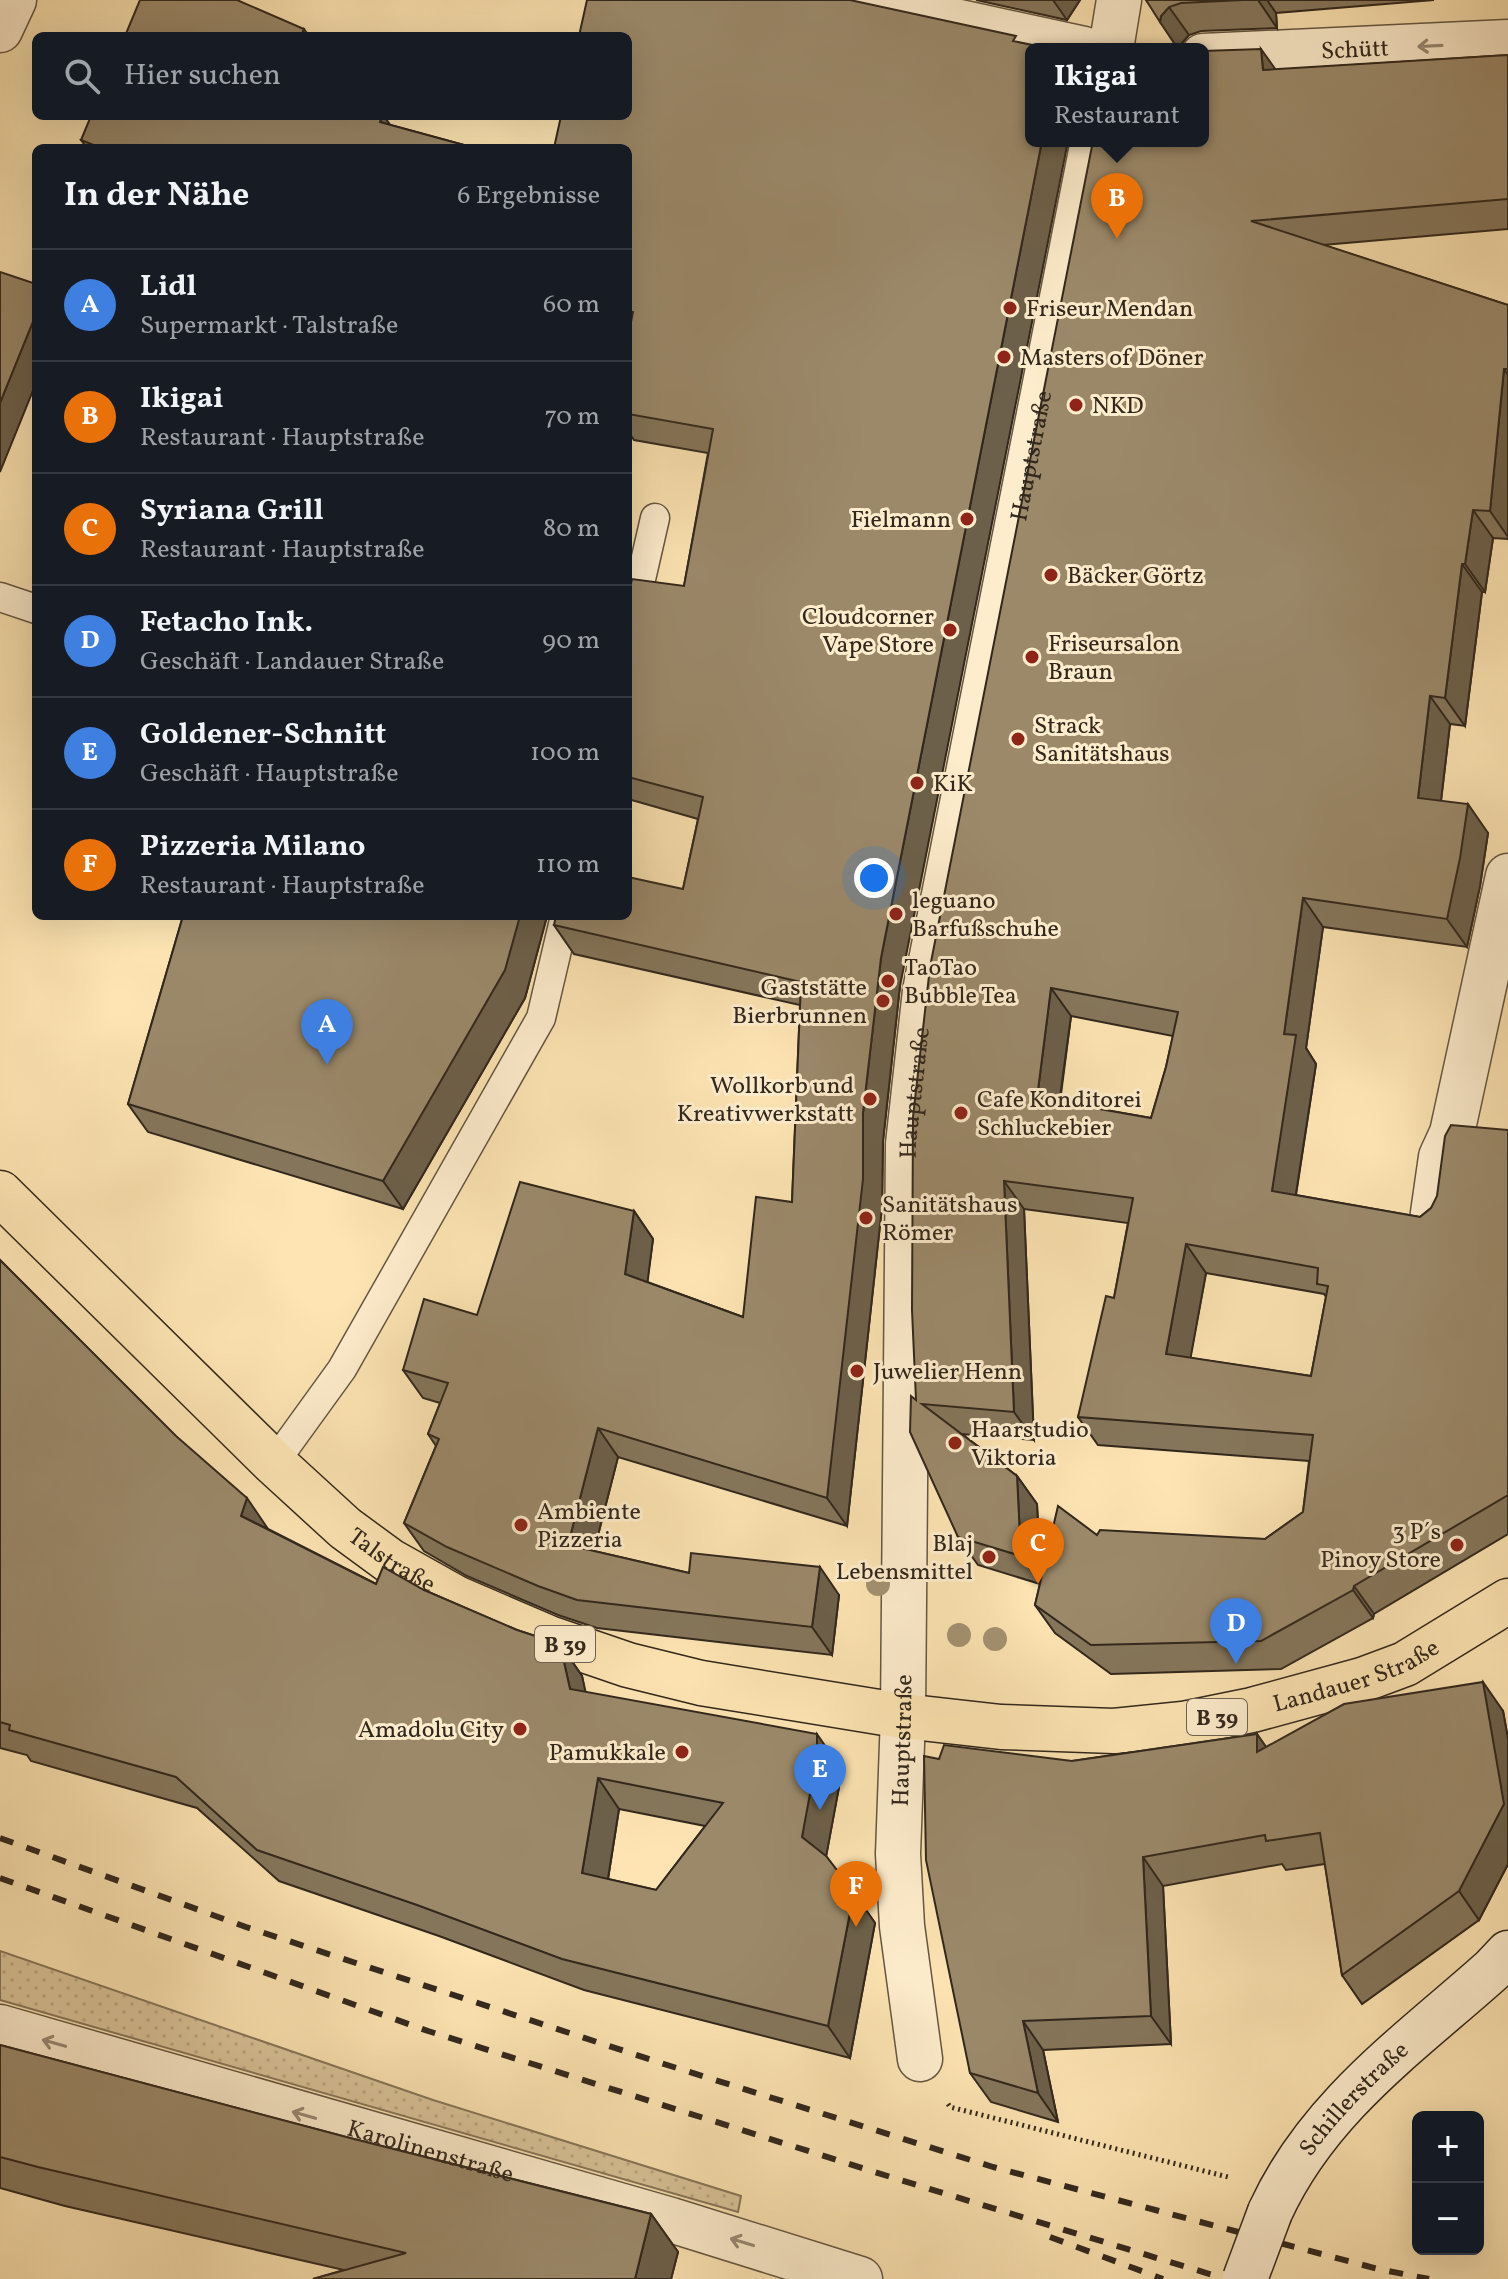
<!DOCTYPE html>
<html lang="de">
<meta charset="utf-8">
<style>
:root{--surface:#171b24;--page:#242831;--text:#f1f3f6;--muted:#9ea1a6;--line:#363941;--accent:#1a73e8}
body{margin:0;font-family:Vollkorn,serif;background:var(--page);color:var(--text)}
.controls{position:absolute;right:24px;bottom:24px;display:grid;overflow:hidden;border-radius:12px;box-shadow:0 8px 32px #0002}
.controls button{width:72px;height:72px;display:grid;place-items:center;padding:0;border:0;border-bottom:2px solid var(--line);background:var(--surface);color:var(--text);font:40px sans-serif}
.you{position:absolute;left:874px;top:878px;width:28px;height:28px;margin:-20px;border:6px solid #fff;border-radius:50%;background:#1a73e8;box-shadow:0 0 0 12px #1a73e833}
.badge{display:grid;place-items:center;width:52px;height:52px;border-radius:50%;background:var(--accent);color:#fff;font-size:26px;font-weight:700}
.pin{position:absolute;translate:-50% -66px;filter:drop-shadow(0 2px 4px #0008)}
.pin::after{content:'';position:absolute;top:42px;width:28px;height:24px;background:inherit;clip-path:polygon(0 0,100% 0,50% 100%)}
.popup{position:absolute;left:1025px;top:43px;width:184px;height:104px;box-sizing:border-box;display:grid;place-content:center;border-radius:12px;background:var(--surface);filter:drop-shadow(0 2px 6px #0005);font-size:26px;white-space:nowrap;color:var(--muted)}
.popup b{font-size:30px;color:var(--text)}
.popup::after{content:'';position:absolute;left:50%;top:100%;margin-left:-16px;border:16px solid transparent;border-top-color:var(--surface)}
.list{margin:0;padding:0;list-style:none}
h2{display:flex;justify-content:space-between;align-items:center;height:104px;margin:0;padding:0 32px;font-size:34px}
h2 small{font-size:26px;font-weight:400;color:var(--muted)}
.list li{display:grid;grid-template-columns:52px 1fr auto;gap:24px;align-items:center;box-sizing:border-box;height:112px;padding:0 32px;border-top:2px solid var(--line)}
.list b{display:block;font-size:30px;white-space:nowrap}
.list p{margin:0;font-size:26px;white-space:nowrap;color:var(--muted)}
.list em{font-size:26px;font-style:normal;color:var(--muted)}
.icon{flex:none;width:44px;height:44px;fill:none;stroke:currentColor;stroke-width:2;stroke-linecap:round;stroke-linejoin:round}
.map{position:relative;flex:none;width:1508px;height:2279px;overflow:hidden}
.search{position:absolute;background:var(--surface);box-shadow:0 8px 32px #0002;left:32px;top:32px;width:600px;height:88px;display:flex;align-items:center;gap:20px;box-sizing:border-box;padding:0 28px;border-radius:12px;color:var(--muted);font-size:30px}
.panel{position:absolute;background:var(--surface);box-shadow:0 8px 32px #0002;left:32px;top:144px;width:600px;height:776px;border-radius:12px}
.map>svg:first-child{display:block}
.grass{fill:url(#grass-dots);stroke:#86765b;stroke-width:2}
.lines{fill:none;stroke-linecap:round;stroke-linejoin:round}
.lane-casing{stroke:#645642;stroke-width:31}
.street-casing{stroke:#645642;stroke-width:47}
.secondary-casing{stroke:#31271d;stroke-width:47}
.primary-casing{stroke:#31271d;stroke-width:47}
.path{stroke:#31271d;stroke-width:5;stroke-dasharray:2 4;stroke-linecap:butt}
.lane{stroke:#feedcd;stroke-width:28}
.street{stroke:#feedcd;stroke-width:44}
.secondary{stroke:#feedcd;stroke-width:44}
.primary{stroke:#fde4b2;stroke-width:44}
.rail{stroke:#31271d;stroke-width:6;stroke-dasharray:14 14;stroke-linecap:butt}
.secondary-bridge-casing{stroke:#31271d;stroke-width:47;stroke-linecap:butt}
.secondary-bridge{stroke:#feedcd;stroke-width:44}
.tree{fill:#a49271}
.wall{fill:#85765b;stroke:#31271d;stroke-width:2;fill-rule:evenodd}
.shaded-wall{fill:#6c604a;stroke:#31271d;stroke-width:2}
.building{fill:#9b896a;stroke:#31271d;stroke-width:2;fill-rule:evenodd}
.oneway{stroke:#988a75}
.poi-dot{fill:#8f2418;stroke:#feedcd;stroke-width:3}
.labels{text-anchor:middle;stroke-width:6;stroke-linejoin:round;paint-order:stroke}
.shield{fill:#feedcd;stroke:#6e6252;stroke-width:2}
.shield-label{font-size:22px;font-weight:bold;fill:#31271d}
.street-label{font-size:24px;fill:#31271d;stroke:#feedcd}
.poi-label{font-size:24px;fill:#31271d;stroke:#feedcd;text-anchor:start}
</style>
<div class="map">
<svg width="1508" height="2279" viewBox="0 0 1508 2279">
<defs>
<pattern id="grass-dots" width="8" height="8" patternUnits="userSpaceOnUse" patternTransform="scale(2)"><rect width="8" height="8" fill="#dac499"/><path d="M2 2h.1M6 6h.1" fill="none" stroke="#bca883" stroke-width="1.8" stroke-linecap="round"/></pattern>
</defs>
<rect width="100%" height="100%" fill="#fde4b2"/>
<filter id="stains"><feTurbulence type="fractalNoise" baseFrequency=".0025" numOctaves="4"/><feColorMatrix values="0 0 0 0 .2 0 0 0 0 .09 0 0 0 0 .02 0 0 0 .5 -.17"/></filter>
<radialGradient id="worn" r=".72"><stop offset=".6" stop-color="#630" stop-opacity="0"/><stop offset="1" stop-color="#630" stop-opacity=".3"/></radialGradient>
<polygon class="grass" points="0,1951 433,2100 741,2196 738,2212 0,2000"/>
<g class="lines">
<g class="lane-casing">
<g id="lane">
<polyline points="0,597 36,609"/>
<polyline points="628,636 655,518"/>
<polyline points="274,1463 342,1369 541,1018 565,916"/>
</g>
</g>
<g class="street-casing">
<g id="street">
<polyline points="858,0 1084,49"/>
<polyline points="0,30 14,0"/>
<polyline points="1111,49 1119,0"/>
<path id="s1" d="M1203,56L1508,42"/>
<polyline points="1432,1220 1441,1157 1452,1133 1508,876"/>
<path id="s2" d="M0,2027L671,2220L860,2279"/>
<path id="s3" d="M920,2059L902,1926L898,1854L903,1716L908,1144L925,991L1093,141"/>
</g>
</g>
<g class="secondary-casing">
<g id="secondary">
<path id="s4" d="M1270,2212C1318,2107 1408,2045 1492,1970L1508,1953"/>
</g>
</g>
<g class="primary-casing">
<g id="primary">
<path id="s5" d="M0,1193L274,1463L345,1528L390,1561L456,1598L549,1638L628,1665L701,1683L903,1716L1001,1727L1114,1731L1183,1724L1252,1710L1362,1680L1405,1664L1508,1601"/>
</g>
</g>
<polyline class="path" points="948,2104 950,2107 1228,2177"/>
<use href="#lane" class="lane"/>
<use href="#street" class="street"/>
<use href="#secondary" class="secondary"/>
<use href="#primary" class="primary"/>
<g class="rail">
<polyline points="0,1838 246,1927 664,2064 993,2167 1378,2269 1429,2279"/>
<polyline points="0,1878 428,2031 897,2179 1226,2279"/>
<polyline points="1050,2237 1163,2279"/>
</g>
<g class="secondary-bridge-casing">
<polyline id="secondary-bridge" points="1245,2279 1270,2212"/>
</g>
<use href="#secondary-bridge" class="secondary-bridge"/>
</g>
<g class="tree">
<circle cx="878" cy="1584" r="12"/>
<circle cx="959" cy="1635" r="12"/>
<circle cx="995" cy="1639" r="12"/>
</g>
<g class="wall">
<polygon points="976,0 1080,0 1067,20"/>
<polygon points="1146,0 1434,0 1276,13 1277,28 1201,31 1189,35 1181,44"/>
<path d="M1508,55V229L1323,245L1508,305V539L1493,538L1485,592H1482L1465,726L1450,724L1441,801L1488,833L1480,886L1467,947L1323,927L1306,1048L1316,1064L1296,1195L1420,1217L1431,1208L1508,1130V1534L1374,1614L1373,1618L1281,1669L1111,1674L1055,1633L1035,1605L1040,1584L978,1565L958,1537L916,1400L1276,70ZM1071,1016L1173,1036L1166,1067L1151,1118L1060,1102ZM1024,1209L1128,1223L1114,1298L1078,1417L1098,1445L1309,1461L1303,1512L1265,1539L1097,1535L1041,1581L1037,1504L1017,1476L962,1434L1034,1440ZM1206,1273L1324,1294L1326,1297L1311,1376L1190,1358Z"/>
<polygon points="390,125 475,148 87,148 81,140"/>
<polygon points="628,148 900,986 883,1141 882,1207 847,1526 618,1457 594,1551 689,1573 839,1595 832,1655 597,1628 558,1615 467,1576 424,1551 404,1523 436,1446 428,1434 440,1403 423,1398 403,1370 477,1315 634,1211 653,1239 647,1282 743,1317 792,1202 800,1005 574,954 554,925 683,889 698,819 628,799 628,597 684,586 708,453 634,440 628,431"/>
<polygon points="183,916 547,916 525,998 403,1209 148,1132 128,1104"/>
<path d="M0,1260L268,1529L376,1584L424,1590L517,1630L560,1644L582,1676L585,1692L839,1766V1787L826,1856L875,1923L850,2058L584,1990L439,1936L279,1881L197,1808L31,1761L27,1755L0,1748ZM619,1809L705,1826L656,1890L608,1879Z"/>
<polygon points="1503,1711 1508,1739 1508,1864 1479,1920 1362,2004 1342,1975 1325,1864 1286,1870 1282,1864 1163,1886 1171,2044 1043,2050 1058,2122 991,2102 970,2073 939,1759 1072,1761 1257,1734 1266,1747"/>
<polygon points="0,2045 350,2138 651,2214 678,2252 671,2279 313,2279 344,2270 65,2206 0,2188"/>
</g>
<g class="shaded-wall">
<polygon points="1053,0 1080,0 1067,20"/>
<polygon points="1258,0 1267,0 1276,13 1277,28"/>
<polygon points="1169,7 1189,35 1181,44 1180,49 1178,49 1160,22 1161,16"/>
<polygon points="304,29 309,36 301,36"/>
<polygon points="1261,49 1281,77 1263,70"/>
<polygon points="382,116 384,116 402,142 380,122"/>
<polygon points="1042,141 1068,141 900,986 883,1141 882,1207 847,1526 827,1498 863,1113 881,958"/>
<polygon points="36,314 36,383 0,472 0,403"/>
<polygon points="1504,369 1508,375 1508,537 1490,511"/>
<polygon points="1473,510 1493,538 1485,592 1465,564"/>
<polygon points="1462,564 1482,592 1465,726 1445,698"/>
<polygon points="1430,696 1450,724 1438,826 1418,798"/>
<polygon points="1468,804 1488,833 1480,886 1467,947 1447,919"/>
<polygon points="1303,898 1323,927 1306,1048 1316,1064 1292,1219 1272,1191 1284,1034"/>
<polygon points="520,916 547,916 525,998 403,1209 383,1181"/>
<polygon points="1051,988 1071,1016 1056,1126 1037,1098"/>
<polygon points="1004,1181 1024,1209 1034,1440 1014,1412"/>
<polygon points="634,1211 653,1239 645,1302 625,1274"/>
<polygon points="1186,1244 1206,1273 1186,1383 1166,1354"/>
<polygon points="598,1428 618,1457 588,1574 568,1545"/>
<polygon points="1017,1476 1037,1504 1041,1585 1021,1556"/>
<polygon points="247,1498 268,1529 241,1516"/>
<polygon points="820,1567 839,1595 832,1655 812,1627"/>
<polygon points="1354,1586 1374,1614 1373,1618 1353,1590"/>
<polygon points="560,1644 582,1676 592,1721 570,1689"/>
<polygon points="1483,1682 1503,1711 1508,1739 1508,1864 1479,1920 1459,1891"/>
<polygon points="817,1734 839,1766 839,1787 824,1868 802,1837"/>
<polygon points="1257,1734 1277,1763 1257,1752"/>
<polygon points="598,1778 619,1809 604,1904 582,1873"/>
<polygon points="1143,1857 1163,1886 1171,2044 1151,2016"/>
<polygon points="854,1892 875,1923 850,2058 828,2026"/>
<polygon points="1023,2021 1043,2050 1058,2122 1038,2093"/>
<polygon points="651,2214 678,2252 671,2279 635,2279"/>
</g>
<g class="building">
<polygon points="140,0 237,0 304,29 301,36 125,36"/>
<polygon points="587,0 850,0 1016,36 1013,41 1052,49 1031,49 1031,141 1042,141 881,958 863,1113 863,1179 827,1498 598,1428 568,1545 689,1573 691,1553 820,1567 812,1627 577,1600 538,1586 447,1547 404,1523 439,1439 428,1434 448,1383 403,1370 424,1299 477,1315 520,1182 634,1211 625,1274 743,1317 756,1197 792,1202 801,982 554,925 556,916 628,916 628,877 683,889 703,797 628,777 628,597 632,579 684,586 713,429 628,414 628,337 633,312 628,311 628,148 554,148 561,116 628,116 628,36 579,36"/>
<polygon points="1146,0 1243,0 1181,3 1169,7 1161,16 1160,22"/>
<path d="M1261,49L1263,70L1508,55V199L1251,221L1508,305V369H1504L1490,511L1473,510L1465,564H1462L1445,698L1430,696L1418,798L1468,804L1460,858L1447,919L1303,898L1284,1034L1296,1035L1272,1191L1420,1217L1431,1208L1437,1196L1445,1136L1451,1125L1508,1130V1495L1354,1586L1353,1590L1261,1641L1091,1645L1035,1605L1058,1506L1097,1535L1100,1530L1265,1539L1303,1512L1313,1435L1078,1417L1106,1296L1114,1298L1133,1198L1004,1181L1014,1412L922,1404L1017,1476L1021,1556L958,1537L910,1432L911,1396L916,1400L912,1310L913,1117L930,967L1093,141H1203V51ZM1051,988L1178,1012L1166,1067L1151,1118L1037,1098ZM1186,1244L1318,1268L1317,1284L1328,1286L1311,1376L1166,1354Z"/>
<polygon points="91,116 382,116 380,122 475,148 101,148 81,140"/>
<polygon points="0,272 36,284 36,314 0,403"/>
<polygon points="183,916 520,916 505,970 383,1181 128,1104"/>
<path d="M0,1260L176,1436L247,1498L241,1516L376,1584L383,1567L424,1590L517,1630L560,1644L570,1689L817,1734V1756L802,1837L826,1856L854,1892L828,2026L562,1959L417,1905L257,1850L176,1777L9,1730L10,1725L0,1722ZM598,1778L723,1803L656,1890L582,1873Z"/>
<polygon points="1483,1682 1504,1804 1459,1891 1342,1975 1320,1833 1266,1841 1265,1835 1143,1857 1151,2016 1023,2021 1038,2093 970,2073 926,1860 924,1756 939,1759 944,1745 1072,1761 1257,1734 1257,1752 1344,1704"/>
<polygon points="0,2045 350,2138 651,2214 635,2279 313,2279 406,2253 38,2167 0,2157"/>
</g>
<defs><path id="oneway-shaft" d="M-6 0H5M1.5-3L5.5 0L1.5 3" fill="none" stroke-width="1.6" stroke-linecap="round" stroke-linejoin="round" transform="scale(2)"/></defs>
<g class="oneway">
<use href="#oneway-shaft" transform="translate(1430 46) rotate(177)"/>
<use href="#oneway-shaft" transform="translate(54 2043) rotate(-164)"/>
<use href="#oneway-shaft" transform="translate(304 2115) rotate(-164)"/>
<use href="#oneway-shaft" transform="translate(742 2242) rotate(-163)"/>
</g>
<g class="poi-dot">
<circle cx="1010" cy="308" r="8"/>
<circle cx="1004" cy="357" r="8"/>
<circle cx="1076" cy="405" r="8"/>
<circle cx="967" cy="519" r="8"/>
<circle cx="1051" cy="575" r="8"/>
<circle cx="950" cy="630" r="8"/>
<circle cx="1032" cy="657" r="8"/>
<circle cx="1018" cy="739" r="8"/>
<circle cx="917" cy="783" r="8"/>
<circle cx="896" cy="914" r="8"/>
<circle cx="888" cy="981" r="8"/>
<circle cx="883" cy="1001" r="8"/>
<circle cx="870" cy="1099" r="8"/>
<circle cx="961" cy="1113" r="8"/>
<circle cx="866" cy="1218" r="8"/>
<circle cx="857" cy="1371" r="8"/>
<circle cx="955" cy="1443" r="8"/>
<circle cx="521" cy="1525" r="8"/>
<circle cx="1457" cy="1545" r="8"/>
<circle cx="989" cy="1557" r="8"/>
<circle cx="520" cy="1729" r="8"/>
<circle cx="682" cy="1752" r="8"/>
</g>
<g class="labels">
<g class="shield">
<rect x="535" y="1626" width="60" height="36" rx="6"/>
<rect x="1187" y="1699" width="60" height="36" rx="6"/>
</g>
<g class="shield-label">
<text x="565" y="1652">B 39</text>
<text x="1217" y="1725">B 39</text>
</g>
<g class="street-label">
<text dy="8" stroke="none"><textPath href="#s1" startOffset="152">Schütt</textPath></text>
<text dy="8" stroke="none"><textPath href="#s3" startOffset="1616">Hauptstraße</textPath></text>
<text dy="8" stroke="none"><textPath href="#s3" startOffset="968">Hauptstraße</textPath></text>
<text dy="8" stroke="none"><textPath href="#s5" startOffset="538">Talstraße</textPath></text>
<text dy="8" stroke="none"><textPath href="#s5" startOffset="1538">Landauer Straße</textPath></text>
<text dy="8" stroke="none"><textPath href="#s3" startOffset="320">Hauptstraße</textPath></text>
<text dy="8" stroke="none"><textPath href="#s4" startOffset="142">Schillerstraße</textPath></text>
<text dy="8" stroke="none"><textPath href="#s2" startOffset="448">Karolinenstraße</textPath></text>
</g>
<g class="poi-label">
<text x="1026" y="316">Friseur Mendan</text>
<text x="1020" y="365">Masters of Döner</text>
<text x="1092" y="413">NKD</text>
<text x="951" y="527" text-anchor="end">Fielmann</text>
<text x="1067" y="583">Bäcker Görtz</text>
<text x="934" y="624" text-anchor="end">Cloudcorner<tspan x="934" dy="28">Vape Store</tspan></text>
<text x="1048" y="651">Friseursalon<tspan x="1048" dy="28">Braun</tspan></text>
<text x="1034" y="733">Strack<tspan x="1034" dy="28">Sanitätshaus</tspan></text>
<text x="933" y="791">KiK</text>
<text x="912" y="908">leguano<tspan x="912" dy="28">Barfußschuhe</tspan></text>
<text x="904" y="975">TaoTao<tspan x="904" dy="28">Bubble Tea</tspan></text>
<text x="867" y="995" text-anchor="end">Gaststätte<tspan x="867" dy="28">Bierbrunnen</tspan></text>
<text x="854" y="1093" text-anchor="end">Wollkorb und<tspan x="854" dy="28">Kreativwerkstatt</tspan></text>
<text x="977" y="1107">Cafe Konditorei<tspan x="977" dy="28">Schluckebier</tspan></text>
<text x="882" y="1212">Sanitätshaus<tspan x="882" dy="28">Römer</tspan></text>
<text x="873" y="1379">Juwelier Henn</text>
<text x="971" y="1437">Haarstudio<tspan x="971" dy="28">Viktoria</tspan></text>
<text x="537" y="1519">Ambiente<tspan x="537" dy="28">Pizzeria</tspan></text>
<text x="1441" y="1539" text-anchor="end">3 P´s<tspan x="1441" dy="28">Pinoy Store</tspan></text>
<text x="973" y="1551" text-anchor="end">Blaj<tspan x="973" dy="28">Lebensmittel</tspan></text>
<text x="504" y="1737" text-anchor="end">Amadolu City</text>
<text x="666" y="1760" text-anchor="end">Pamukkale</text>
</g>
</g>
<rect width="100%" height="100%" filter="url(#stains)"/>
<rect width="100%" height="100%" fill="url(#worn)"/>
</svg>
<div class="controls">
<button>+</button>
<button>−</button>
</div>
<div class="you"></div>
<div class="pin badge" style="left:327px;top:1065px;background:#3f7fe0">A</div>
<div class="pin badge" style="left:1117px;top:239px;background:#e8710a">B</div>
<div class="popup"><b>Ikigai</b>Restaurant</div>
<div class="pin badge" style="left:1038px;top:1584px;background:#e8710a">C</div>
<div class="pin badge" style="left:1236px;top:1664px;background:#3f7fe0">D</div>
<div class="pin badge" style="left:820px;top:1810px;background:#3f7fe0">E</div>
<div class="pin badge" style="left:856px;top:1927px;background:#e8710a">F</div>
<div class="search"><svg class="icon" aria-label="search" viewBox="0 0 24 24"><circle cx="10" cy="10" r="6"/><path d="M15 15l6 6"/></svg>Hier suchen</div>
<section class="panel">
<h2>In der Nähe<small>6 Ergebnisse</small></h2>
<ul class="list">
<li><span class="badge" style="background:#3f7fe0">A</span><div><b>Lidl</b><p>Supermarkt · Talstraße</p></div><em>60 m</em></li>
<li><span class="badge" style="background:#e8710a">B</span><div><b>Ikigai</b><p>Restaurant · Hauptstraße</p></div><em>70 m</em></li>
<li><span class="badge" style="background:#e8710a">C</span><div><b>Syriana Grill</b><p>Restaurant · Hauptstraße</p></div><em>80 m</em></li>
<li><span class="badge" style="background:#3f7fe0">D</span><div><b>Fetacho Ink.</b><p>Geschäft · Landauer Straße</p></div><em>90 m</em></li>
<li><span class="badge" style="background:#3f7fe0">E</span><div><b>Goldener-Schnitt</b><p>Geschäft · Hauptstraße</p></div><em>100 m</em></li>
<li><span class="badge" style="background:#e8710a">F</span><div><b>Pizzeria Milano</b><p>Restaurant · Hauptstraße</p></div><em>110 m</em></li>
</ul>
</section>
</div>
